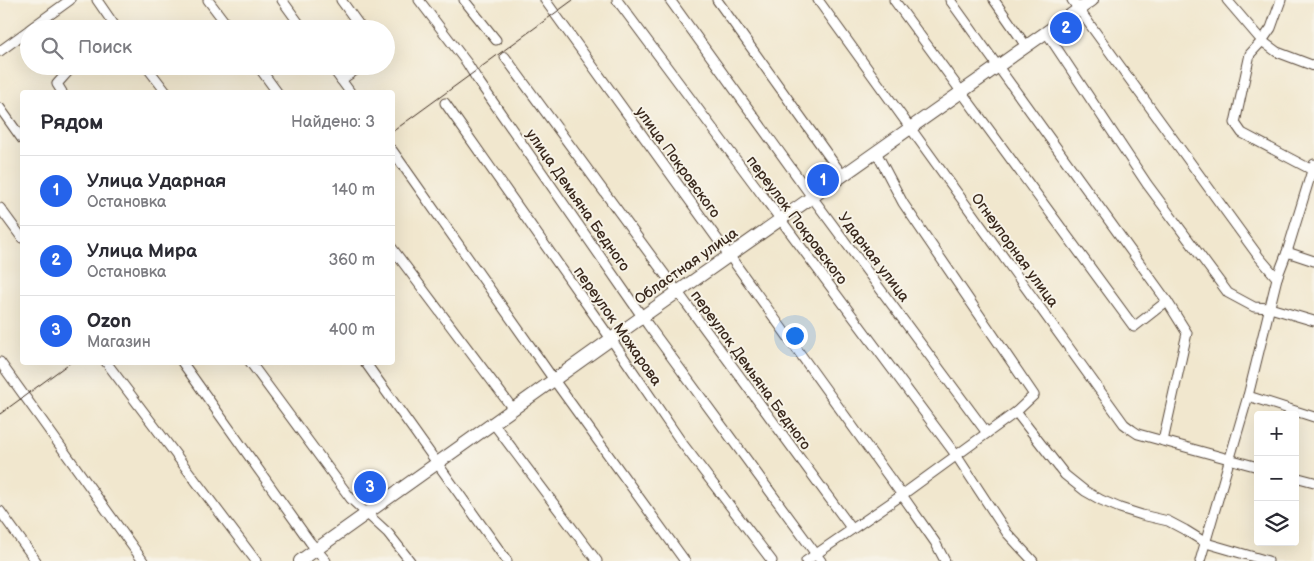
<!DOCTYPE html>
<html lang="ru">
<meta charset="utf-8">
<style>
:root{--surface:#fff;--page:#f7f7f7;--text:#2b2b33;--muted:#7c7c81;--line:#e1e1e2;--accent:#2563eb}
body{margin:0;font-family:"Balsamiq Sans",sans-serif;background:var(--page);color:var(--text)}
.controls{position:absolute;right:15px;bottom:15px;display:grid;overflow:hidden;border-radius:5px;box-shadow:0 5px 20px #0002}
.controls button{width:45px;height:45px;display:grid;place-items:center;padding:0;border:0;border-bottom:1px solid var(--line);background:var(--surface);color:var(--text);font:25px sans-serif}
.you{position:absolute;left:794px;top:335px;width:18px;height:18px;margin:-12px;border:4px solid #fff;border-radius:50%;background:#1a73e8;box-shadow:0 0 0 8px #1a73e833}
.badge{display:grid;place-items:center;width:32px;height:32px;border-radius:50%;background:var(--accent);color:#fff;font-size:16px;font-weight:700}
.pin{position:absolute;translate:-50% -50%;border:2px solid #fff;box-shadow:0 1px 5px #0006}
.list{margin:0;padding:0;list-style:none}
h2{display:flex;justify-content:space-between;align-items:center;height:65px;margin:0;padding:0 20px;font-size:21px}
h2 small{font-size:16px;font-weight:400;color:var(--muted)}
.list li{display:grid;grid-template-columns:32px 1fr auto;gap:15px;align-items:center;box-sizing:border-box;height:70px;padding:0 20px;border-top:1px solid var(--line)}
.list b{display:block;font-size:19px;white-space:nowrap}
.list p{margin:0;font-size:16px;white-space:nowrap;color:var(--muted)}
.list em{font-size:16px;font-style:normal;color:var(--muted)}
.icon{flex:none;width:28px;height:28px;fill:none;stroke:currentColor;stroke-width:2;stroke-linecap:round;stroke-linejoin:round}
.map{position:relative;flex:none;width:1314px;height:561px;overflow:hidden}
.search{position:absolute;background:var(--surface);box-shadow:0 5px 20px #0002;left:20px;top:20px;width:375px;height:55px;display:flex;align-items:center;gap:12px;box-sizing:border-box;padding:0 18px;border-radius:28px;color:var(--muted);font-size:19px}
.panel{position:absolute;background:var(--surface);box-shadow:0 5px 20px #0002;left:20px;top:90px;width:375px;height:275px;border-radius:5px}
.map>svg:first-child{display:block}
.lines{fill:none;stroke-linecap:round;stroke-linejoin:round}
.minor-casing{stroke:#564638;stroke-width:11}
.secondary-casing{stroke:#564638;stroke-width:14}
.minor{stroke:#fff;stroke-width:9}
.secondary{stroke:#fff;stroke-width:12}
.tram{stroke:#3b2a1e;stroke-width:1}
.labels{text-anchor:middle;stroke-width:4;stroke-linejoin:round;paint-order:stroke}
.street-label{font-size:15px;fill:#3b2a1e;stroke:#f7f3e8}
</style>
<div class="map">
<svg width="1314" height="561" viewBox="0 0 1314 561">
<rect width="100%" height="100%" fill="#f7f3e8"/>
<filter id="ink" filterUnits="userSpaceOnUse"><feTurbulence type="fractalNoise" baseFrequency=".02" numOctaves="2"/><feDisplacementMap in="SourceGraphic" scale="10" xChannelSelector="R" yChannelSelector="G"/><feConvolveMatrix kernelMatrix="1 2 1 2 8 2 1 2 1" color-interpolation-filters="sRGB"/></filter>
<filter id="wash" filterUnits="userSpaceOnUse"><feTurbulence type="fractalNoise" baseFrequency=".0096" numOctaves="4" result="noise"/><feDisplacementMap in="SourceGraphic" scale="20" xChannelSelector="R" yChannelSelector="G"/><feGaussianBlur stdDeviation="1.12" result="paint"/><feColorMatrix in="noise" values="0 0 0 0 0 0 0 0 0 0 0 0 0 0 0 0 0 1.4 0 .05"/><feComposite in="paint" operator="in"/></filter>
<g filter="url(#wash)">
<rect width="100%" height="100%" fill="#f1e7ce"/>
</g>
<g filter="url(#ink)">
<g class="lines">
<g class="minor-casing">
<g id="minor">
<polyline points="97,0 117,29"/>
<polyline points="208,0 230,29"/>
<polyline points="282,0 303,29"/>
<polyline points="341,0 362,29"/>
<polyline points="419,0 467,63 477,79 648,325 821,561"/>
<polyline points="464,0 496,40"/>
<polyline points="545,0 902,495 935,542 945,561"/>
<polyline points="617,0 956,455 1007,533 1033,561"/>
<polyline points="670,0 812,197 987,433"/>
<polyline points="717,0 843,176"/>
<polyline points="818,0 1124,424 1132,430 1138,434 1258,467"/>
<polyline points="894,0 1134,327 1167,301"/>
<polyline points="950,0 1167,301 1187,333 1163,441"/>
<polyline points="994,0 1026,46"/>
<polyline points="1072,0 1259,257 1277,278"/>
<polyline points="1227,0 1262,41 1277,52 1314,66"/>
<polyline points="1281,0 1271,28 1262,41 1250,54 1235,123 1242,133 1314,171"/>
<polyline points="30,29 70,0"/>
<polyline points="1046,32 1147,184 1228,293 1254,307 1270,308 1314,321"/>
<polyline points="0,51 29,30"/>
<polyline points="505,57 852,529"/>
<polyline points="146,66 166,92"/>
<polyline points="258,66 277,92"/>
<polyline points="331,66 350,92"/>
<polyline points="341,80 362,66"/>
<polyline points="62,92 57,84 73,66"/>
<polyline points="445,103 611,339 682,443 772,561"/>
<polyline points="0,108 22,139"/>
<polyline points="392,150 554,380 685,561"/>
<polyline points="0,208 22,238"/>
<polyline points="392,248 513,409"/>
<polyline points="1287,252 1314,261"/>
<polyline points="0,362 143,561"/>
<polyline points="106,362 256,561"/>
<polyline points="182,362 310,542 326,561"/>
<polyline points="250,362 351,499 388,533 410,561"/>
<polyline points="365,362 507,561"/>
<polyline points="1248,396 1314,417"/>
<polyline points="1016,412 1065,475 1085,491 1101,500 1120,508 1142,515 1168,521 1185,530 1206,543 1268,561"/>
<polyline points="493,423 597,561"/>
<polyline points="1295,477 1314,482"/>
<polyline points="0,511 36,561"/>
<polyline points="806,561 902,495 1016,412 1034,395 903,203 876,152"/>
<polyline points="1200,561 1248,396 1277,278 1287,252 1314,164"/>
</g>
</g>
<g class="secondary-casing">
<polyline id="secondary" points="300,561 642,317 1092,0"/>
</g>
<use href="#minor" class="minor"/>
<use href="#secondary" class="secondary"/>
<g class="tram">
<polyline points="392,132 573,0"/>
<polyline points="0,414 71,362"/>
</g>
</g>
</g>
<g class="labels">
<g class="street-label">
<text transform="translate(678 162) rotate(54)" y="5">улица Покровского</text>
<text transform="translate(578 200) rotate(55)" y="5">улица Демьяна Бедного</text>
<text transform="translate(797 220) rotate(53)" y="5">переулок Покровского</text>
<text transform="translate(1015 250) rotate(54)" y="5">Огнеупорная улица</text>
<text transform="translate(874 257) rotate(53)" y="5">Ударная улица</text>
<text transform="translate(686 266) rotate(-35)" y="5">Областная улица</text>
<text transform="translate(618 326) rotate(55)" y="5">переулок Можарова</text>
<text transform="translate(751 370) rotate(54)" y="5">переулок Демьяна Бедного</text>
</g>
</g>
</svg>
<div class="controls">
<button>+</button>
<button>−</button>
<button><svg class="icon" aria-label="layers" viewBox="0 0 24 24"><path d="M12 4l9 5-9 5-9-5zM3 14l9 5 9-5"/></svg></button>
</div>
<div class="you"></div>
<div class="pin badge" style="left:823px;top:180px">1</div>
<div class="pin badge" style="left:1066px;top:28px">2</div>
<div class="pin badge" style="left:370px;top:487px">3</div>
<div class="search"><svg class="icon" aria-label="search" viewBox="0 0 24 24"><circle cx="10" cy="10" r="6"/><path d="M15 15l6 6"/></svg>Поиск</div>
<section class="panel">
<h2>Рядом<small>Найдено: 3</small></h2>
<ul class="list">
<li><span class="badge">1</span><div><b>Улица Ударная</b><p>Остановка</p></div><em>140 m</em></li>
<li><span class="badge">2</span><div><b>Улица Мира</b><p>Остановка</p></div><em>360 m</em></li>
<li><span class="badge">3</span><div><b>Ozon</b><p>Магазин</p></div><em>400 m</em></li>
</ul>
</section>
</div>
